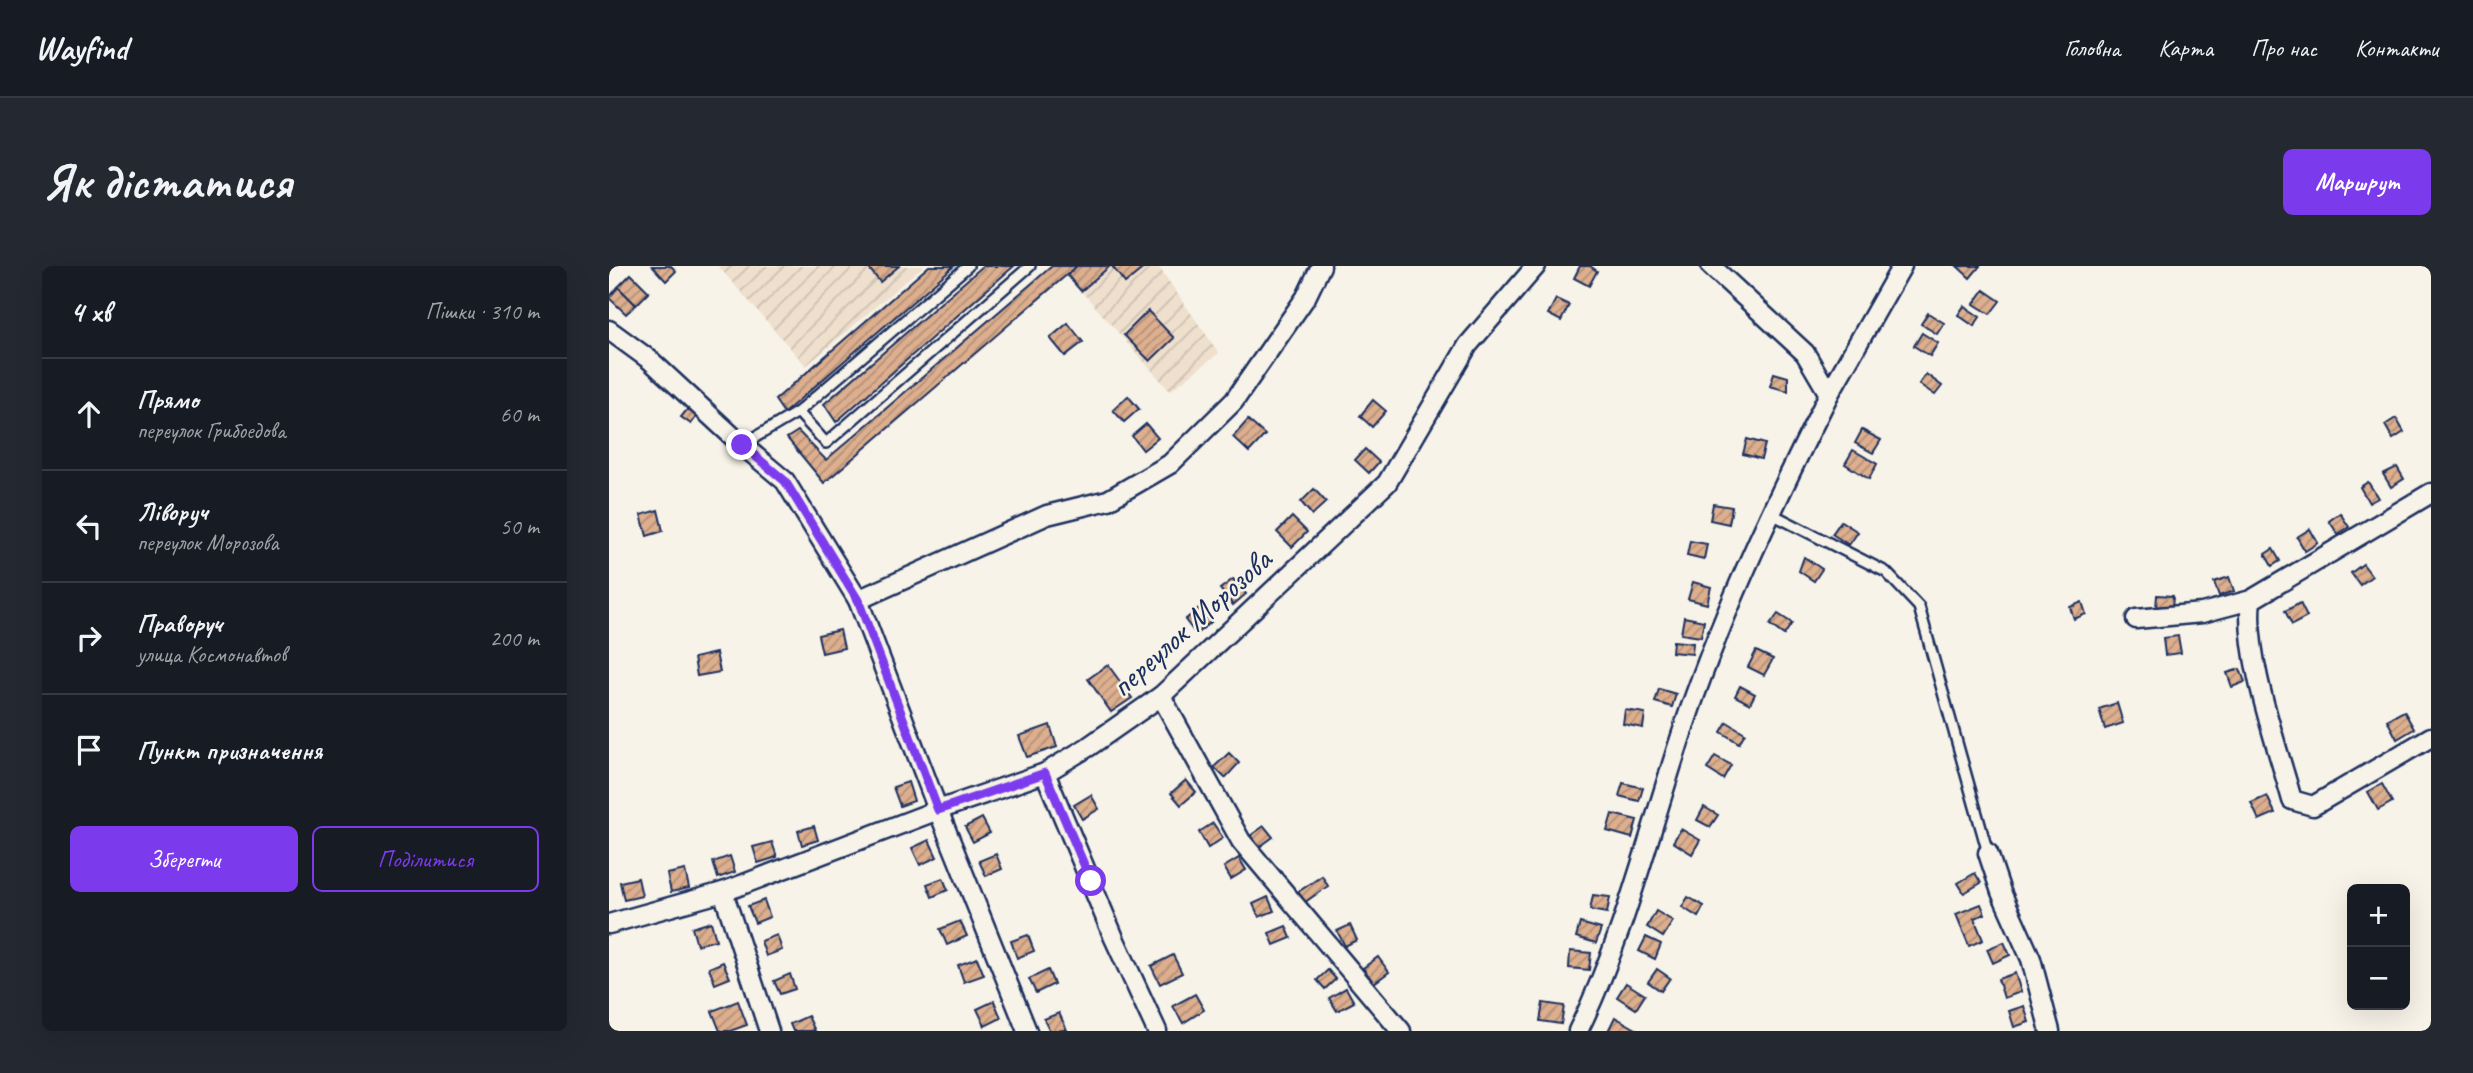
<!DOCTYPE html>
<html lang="uk">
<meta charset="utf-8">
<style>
:root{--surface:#171b24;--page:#242831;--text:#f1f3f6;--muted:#9ea1a6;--line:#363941;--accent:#7c3aed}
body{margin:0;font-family:Caveat,sans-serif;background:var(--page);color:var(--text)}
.controls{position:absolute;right:21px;bottom:21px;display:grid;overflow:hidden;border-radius:10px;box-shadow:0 7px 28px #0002}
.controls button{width:63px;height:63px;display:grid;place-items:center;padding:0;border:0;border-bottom:2px solid var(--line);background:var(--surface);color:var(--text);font:35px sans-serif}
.stop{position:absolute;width:21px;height:21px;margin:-16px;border:5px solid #7c3aed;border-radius:50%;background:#fff}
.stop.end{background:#7c3aed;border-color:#fff;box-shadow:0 2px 7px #0008}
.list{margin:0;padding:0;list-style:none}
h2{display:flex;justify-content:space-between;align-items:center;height:91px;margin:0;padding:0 28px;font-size:30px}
h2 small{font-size:23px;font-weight:400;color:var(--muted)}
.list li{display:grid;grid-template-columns:46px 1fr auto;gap:21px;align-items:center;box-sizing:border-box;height:112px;padding:0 28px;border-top:2px solid var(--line)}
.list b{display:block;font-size:26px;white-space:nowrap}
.list p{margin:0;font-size:23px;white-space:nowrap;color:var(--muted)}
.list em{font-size:23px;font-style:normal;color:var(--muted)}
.actions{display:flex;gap:14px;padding:21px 28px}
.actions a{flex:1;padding:16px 0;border:2px solid var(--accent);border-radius:10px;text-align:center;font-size:24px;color:var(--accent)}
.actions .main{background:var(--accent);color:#fff}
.icon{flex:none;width:38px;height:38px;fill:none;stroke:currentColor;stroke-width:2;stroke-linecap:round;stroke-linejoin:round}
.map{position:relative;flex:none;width:1822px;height:765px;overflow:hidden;border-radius:10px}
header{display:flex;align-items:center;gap:42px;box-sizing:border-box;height:98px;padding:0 35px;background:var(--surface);border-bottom:2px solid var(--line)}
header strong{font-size:33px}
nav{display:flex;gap:38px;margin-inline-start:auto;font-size:24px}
.intro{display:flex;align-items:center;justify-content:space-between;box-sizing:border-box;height:168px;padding:0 42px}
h1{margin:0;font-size:49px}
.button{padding:18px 32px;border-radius:10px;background:var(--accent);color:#fff;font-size:24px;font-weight:700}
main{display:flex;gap:42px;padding:0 42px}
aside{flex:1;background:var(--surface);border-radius:10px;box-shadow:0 7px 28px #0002}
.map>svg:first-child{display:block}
.industrial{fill:url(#industrial-furrows)}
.building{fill:url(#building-hatch);stroke:#1b2f5e;stroke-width:2}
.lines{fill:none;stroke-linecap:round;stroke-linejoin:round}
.service-casing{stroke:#1b2f5e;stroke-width:14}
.minor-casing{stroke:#1b2f5e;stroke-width:23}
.service{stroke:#f7f3e8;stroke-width:9}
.minor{stroke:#f7f3e8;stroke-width:18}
.route{stroke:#7c3aed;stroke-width:9}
.labels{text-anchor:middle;stroke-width:5;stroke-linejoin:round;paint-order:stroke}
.street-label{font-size:33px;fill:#1b2f5e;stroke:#f7f3e8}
</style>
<header>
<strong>Wayfind</strong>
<nav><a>Головна</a><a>Карта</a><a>Про нас</a><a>Контакти</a></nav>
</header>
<div class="intro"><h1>Як дістатися</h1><a class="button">Маршрут</a></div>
<main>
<aside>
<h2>4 хв<small>Пішки · 310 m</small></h2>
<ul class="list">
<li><svg class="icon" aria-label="ahead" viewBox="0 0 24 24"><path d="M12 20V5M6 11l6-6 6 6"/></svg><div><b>Прямо</b><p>переулок Грибоедова</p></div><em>60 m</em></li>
<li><svg class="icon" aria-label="left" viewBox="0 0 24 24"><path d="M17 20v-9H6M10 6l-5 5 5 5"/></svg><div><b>Ліворуч</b><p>переулок Морозова</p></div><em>50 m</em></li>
<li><svg class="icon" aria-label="right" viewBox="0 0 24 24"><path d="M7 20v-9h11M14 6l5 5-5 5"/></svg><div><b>Праворуч</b><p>улица Космонавтов</p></div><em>200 m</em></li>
<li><svg class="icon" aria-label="arrive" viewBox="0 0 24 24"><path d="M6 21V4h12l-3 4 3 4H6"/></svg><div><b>Пункт призначення</b></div></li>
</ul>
<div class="actions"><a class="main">Зберегти</a><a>Поділитися</a></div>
</aside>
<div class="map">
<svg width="1822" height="765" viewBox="0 0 1822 765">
<defs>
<pattern id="industrial-furrows" width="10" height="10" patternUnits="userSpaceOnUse" patternTransform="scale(1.75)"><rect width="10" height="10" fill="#efdfcd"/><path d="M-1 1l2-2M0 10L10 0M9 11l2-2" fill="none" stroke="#ccc0b2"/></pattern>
<pattern id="building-hatch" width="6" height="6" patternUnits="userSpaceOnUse" patternTransform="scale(1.75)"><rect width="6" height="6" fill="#ddaf8e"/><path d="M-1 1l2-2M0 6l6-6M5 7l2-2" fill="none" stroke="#b28f77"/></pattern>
</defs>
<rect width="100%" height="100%" fill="#f7f3e8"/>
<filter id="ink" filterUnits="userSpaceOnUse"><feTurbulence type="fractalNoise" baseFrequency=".0143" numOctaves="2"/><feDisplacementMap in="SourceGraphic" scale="14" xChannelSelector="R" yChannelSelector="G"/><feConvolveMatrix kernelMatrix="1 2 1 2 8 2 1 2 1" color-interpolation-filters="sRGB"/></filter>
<g filter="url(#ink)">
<g class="industrial">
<polygon points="109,0 314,0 197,100"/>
<polygon points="468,0 549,0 610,87 561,125 458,9"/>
</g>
<g class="building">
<polygon points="43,0 62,0 67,5 57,15"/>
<polygon points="258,0 290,0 271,16"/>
<polygon points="320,0 345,0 175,147 166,134"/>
<polygon points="374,0 405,0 227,156 215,138"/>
<polygon points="443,0 468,0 215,217 178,172 189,165 217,194"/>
<polygon points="468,0 501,0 472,25 458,9"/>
<polygon points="503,0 537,0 516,17"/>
<polygon points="971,0 981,0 988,5 980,20 965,12"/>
<polygon points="1348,0 1371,0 1361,12"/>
<polygon points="22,8 40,26 27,39 9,21"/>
<polygon points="9,21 27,39 17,48 0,32"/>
<polygon points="1375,24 1391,35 1381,48 1365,38"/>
<polygon points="947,33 960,39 952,55 939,48"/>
<polygon points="1355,40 1371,51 1365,60 1349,49"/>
<polygon points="539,45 565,72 541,95 515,69"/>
<polygon points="1319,47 1335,57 1328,68 1312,58"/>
<polygon points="459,57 474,76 456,90 441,72"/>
<polygon points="1313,67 1329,77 1321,90 1305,80"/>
<polygon points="1165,107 1179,111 1179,125 1161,120"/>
<polygon points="1317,108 1333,120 1326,129 1310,118"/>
<polygon points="519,130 530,143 515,156 504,144"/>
<polygon points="764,134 777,145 763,161 751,150"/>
<polygon points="81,140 90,147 82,158 72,151"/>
<polygon points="1787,152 1795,166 1784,173 1776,159"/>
<polygon points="639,154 656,169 640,186 624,171"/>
<polygon points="537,158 549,172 534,184 523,170"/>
<polygon points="1253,164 1272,174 1264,187 1246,177"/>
<polygon points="1138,173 1156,178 1152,193 1134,188"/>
<polygon points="756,183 770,196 760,207 746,194"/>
<polygon points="1244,184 1268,198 1260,213 1236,198"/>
<polygon points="1788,201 1795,213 1782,221 1774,208"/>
<polygon points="1759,216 1769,232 1760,237 1751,221"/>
<polygon points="705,223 717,236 703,249 692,236"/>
<polygon points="1104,238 1123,241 1120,258 1101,254"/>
<polygon points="49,244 54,265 38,270 32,249"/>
<polygon points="1731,247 1740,261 1729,268 1720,255"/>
<polygon points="683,251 698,266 683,281 668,266"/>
<polygon points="1232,255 1249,266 1240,279 1223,268"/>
<polygon points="1701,263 1709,277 1696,285 1688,271"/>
<polygon points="1081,275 1098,278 1095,293 1078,289"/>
<polygon points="1664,283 1671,295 1663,300 1656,288"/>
<polygon points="1195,291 1213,303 1205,315 1190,305"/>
<polygon points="1754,298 1763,310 1751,319 1742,307"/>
<polygon points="1620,311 1625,325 1610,330 1605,316"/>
<polygon points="624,313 637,328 624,339 611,323"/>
<polygon points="1084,316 1102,321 1098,338 1079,333"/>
<polygon points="1548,329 1564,330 1563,343 1547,342"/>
<polygon points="1473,336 1477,348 1465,353 1461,341"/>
<polygon points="1691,337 1698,351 1683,359 1676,345"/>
<polygon points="590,342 602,356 587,368 576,354"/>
<polygon points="1169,348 1183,357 1175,369 1161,359"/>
<polygon points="1075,351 1095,355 1092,371 1072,368"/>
<polygon points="231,364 235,382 213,387 209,369"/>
<polygon points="1569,370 1572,387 1556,389 1554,372"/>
<polygon points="1064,375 1084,377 1083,388 1063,386"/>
<polygon points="1147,385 1164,393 1155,409 1139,401"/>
<polygon points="107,387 111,406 88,410 85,392"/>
<polygon points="499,399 523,432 502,446 479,413"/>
<polygon points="1631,403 1636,416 1623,421 1618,407"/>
<polygon points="1131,420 1146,428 1141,438 1126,430"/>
<polygon points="1050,423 1067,428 1063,441 1046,436"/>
<polygon points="1508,437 1514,457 1496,463 1490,443"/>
<polygon points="1016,444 1036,447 1034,462 1014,458"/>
<polygon points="1795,445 1805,463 1788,473 1778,454"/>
<polygon points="1118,456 1136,467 1130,477 1112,466"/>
<polygon points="441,459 448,481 418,491 410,470"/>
<polygon points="620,487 630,497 616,512 605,501"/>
<polygon points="1106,490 1122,499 1114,513 1098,503"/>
<polygon points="577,514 587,526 572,539 562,527"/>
<polygon points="299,516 305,535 291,540 284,521"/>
<polygon points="1014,517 1034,522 1030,535 1010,530"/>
<polygon points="1773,518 1783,536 1769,544 1759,526"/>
<polygon points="482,529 490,543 473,553 465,539"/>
<polygon points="1658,530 1666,547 1650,554 1642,537"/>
<polygon points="1095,541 1109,549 1101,561 1088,554"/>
<polygon points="1003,548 1028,554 1023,572 998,565"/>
<polygon points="373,552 381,567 364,576 356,561"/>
<polygon points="604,557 614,572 599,582 590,566"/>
<polygon points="205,560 209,574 193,579 189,565"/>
<polygon points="655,560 664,571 649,582 641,570"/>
<polygon points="1072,563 1091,574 1083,588 1064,576"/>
<polygon points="320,574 328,591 311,599 303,582"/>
<polygon points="163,576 168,591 149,597 144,581"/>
<polygon points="387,588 393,603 377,610 370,595"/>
<polygon points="121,590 126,606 109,612 104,596"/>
<polygon points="630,592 637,604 622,613 615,601"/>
<polygon points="76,604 80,622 62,626 58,608"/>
<polygon points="1366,607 1372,617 1355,627 1349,617"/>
<polygon points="713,610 719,620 696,636 689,626"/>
<polygon points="29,612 33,630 15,634 11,616"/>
<polygon points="334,612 339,624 323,631 318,618"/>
<polygon points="984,629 1001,631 998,647 981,644"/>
<polygon points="659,631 665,645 650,651 644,638"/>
<polygon points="1079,631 1095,640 1089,651 1073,641"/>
<polygon points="155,634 161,651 146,657 139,640"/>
<polygon points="1372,638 1376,648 1365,652 1374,674 1360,680 1347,648"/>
<polygon points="1047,645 1064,655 1054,671 1038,661"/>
<polygon points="351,655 358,670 338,679 331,663"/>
<polygon points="102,656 107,674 88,679 83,662"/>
<polygon points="971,657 992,663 987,677 967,671"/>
<polygon points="741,659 748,674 736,680 728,665"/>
<polygon points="677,660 682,672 665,679 660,667"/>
<polygon points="168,669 173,684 157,690 152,675"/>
<polygon points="419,669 425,685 408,692 402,675"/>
<polygon points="1037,671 1052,678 1046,693 1030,685"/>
<polygon points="1395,676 1401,689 1384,697 1378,683"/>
<polygon points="961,685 982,687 980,704 960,702"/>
<polygon points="564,689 573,707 551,718 542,700"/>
<polygon points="769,691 780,706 765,717 754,702"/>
<polygon points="368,692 375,709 355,716 349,699"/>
<polygon points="114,696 121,712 106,718 100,702"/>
<polygon points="1048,703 1061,712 1052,725 1039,716"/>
<polygon points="439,704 445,718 427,727 420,713"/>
<polygon points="719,704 727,713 716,723 708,714"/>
<polygon points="1406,707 1412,726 1395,732 1389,713"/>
<polygon points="181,708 186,723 171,728 165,715"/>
<polygon points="1017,717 1036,729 1027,743 1008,731"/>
<polygon points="737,722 745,736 728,745 720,732"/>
<polygon points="586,728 595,744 574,757 564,740"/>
<polygon points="129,735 138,759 121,765 111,765 103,745"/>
<polygon points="385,735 392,752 376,760 368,743"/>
<polygon points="934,737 955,740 952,758 931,755"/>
<polygon points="1415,740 1420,756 1405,761 1400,745"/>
<polygon points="450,747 458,764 441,765 435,753"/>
<polygon points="199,750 206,765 184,765 181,758"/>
<polygon points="1006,751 1027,763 1024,765 999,765"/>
</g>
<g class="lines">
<g class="service-casing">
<g id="service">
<polyline points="189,146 217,177 421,0"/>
<polyline points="133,179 189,146 359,0"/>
<polyline points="1161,247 1277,306 1310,341 1379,587"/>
</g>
</g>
<g class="minor-casing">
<g id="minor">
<polyline points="0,64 41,94 133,179 176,215 249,334 329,544 418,765"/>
<polyline points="1220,128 1293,0"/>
<path d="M1822,227L1642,334C1635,389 1668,479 1683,534L1704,540L1822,471"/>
<polyline points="249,334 438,249 499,234 561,198 625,135 697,31 712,0"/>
<polyline points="1527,353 1593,347 1642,334"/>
<polyline points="552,430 632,575 792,765"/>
<polyline points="436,507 505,672 548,765"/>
<polyline points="1379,587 1392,626 1422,693 1441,765"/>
<polyline points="114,626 160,765"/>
<polyline points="0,658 114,626 329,544 436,507 479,481 552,430 778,217 859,79 927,0"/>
<path d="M969,765C1018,665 1043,554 1079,449C1117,338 1168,232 1220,128L1196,87L1102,0"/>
</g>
</g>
<use href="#service" class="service"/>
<use href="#minor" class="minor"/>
</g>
</g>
<g class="lines" filter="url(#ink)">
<polyline class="route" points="133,179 176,215 249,334 329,544 436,507 482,615"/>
</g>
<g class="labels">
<g class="street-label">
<text transform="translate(581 356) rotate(-42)" y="12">переулок Морозова</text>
</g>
</g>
</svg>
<div class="controls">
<button>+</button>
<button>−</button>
</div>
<div class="stop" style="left:482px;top:615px"></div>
<div class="stop end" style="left:133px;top:179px"></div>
</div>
</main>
